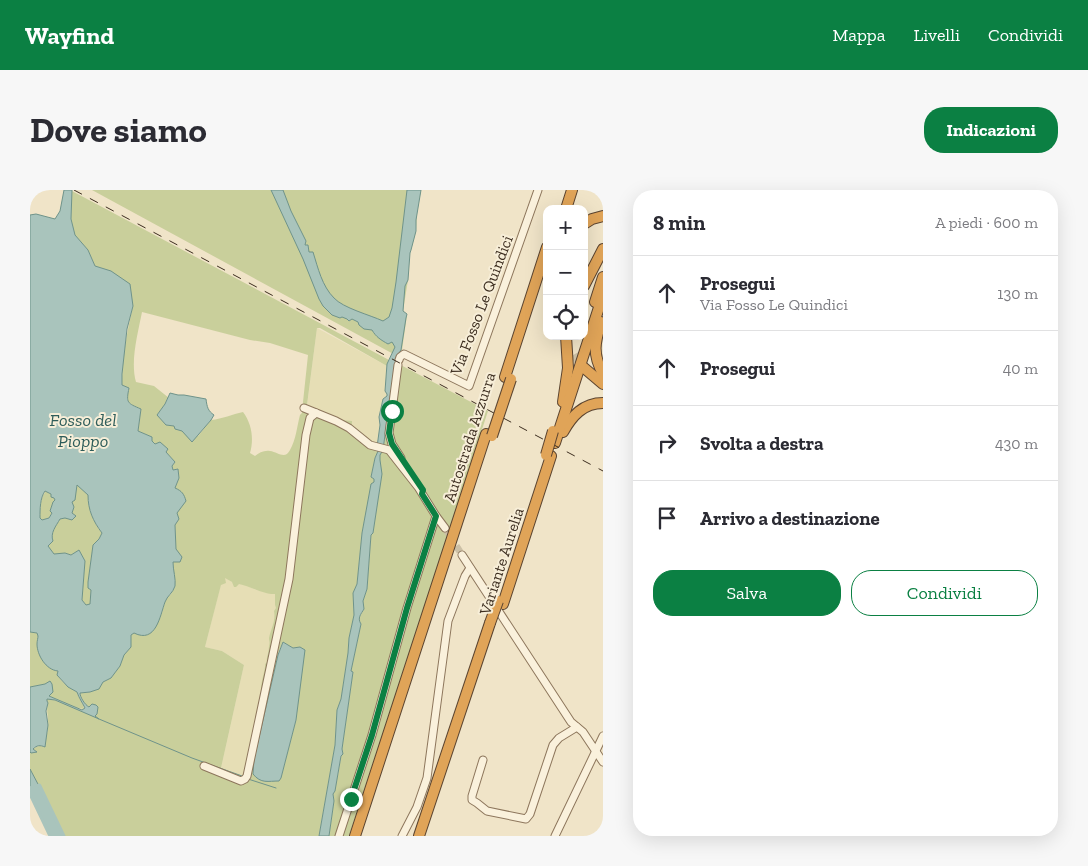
<!DOCTYPE html>
<html lang="it">
<meta charset="utf-8">
<style>
:root{--surface:#fff;--page:#f7f7f7;--text:#2b2b33;--muted:#7c7c81;--line:#e1e1e2;--accent:#0b8043}
body{margin:0;font-family:"Zilla Slab",serif;background:var(--page);color:var(--text)}
.controls{position:absolute;right:15px;top:15px;display:grid;overflow:hidden;border-radius:10px;box-shadow:0 5px 20px #0002}
.controls button{width:45px;height:45px;display:grid;place-items:center;padding:0;border:0;border-bottom:1px solid var(--line);background:var(--surface);color:var(--text);font:25px sans-serif}
.stop{position:absolute;width:15px;height:15px;margin:-11px;border:4px solid #0b8043;border-radius:50%;background:#fff}
.stop.end{background:#0b8043;border-color:#fff;box-shadow:0 1px 5px #0008}
.list{margin:0;padding:0;list-style:none}
h2{display:flex;justify-content:space-between;align-items:center;height:65px;margin:0;padding:0 20px;font-size:21px}
h2 small{font-size:16px;font-weight:400;color:var(--muted)}
.list li{display:grid;grid-template-columns:32px 1fr auto;gap:15px;align-items:center;box-sizing:border-box;height:75px;padding:0 20px;border-top:1px solid var(--line)}
.list b{display:block;font-size:19px;white-space:nowrap}
.list p{margin:0;font-size:16px;white-space:nowrap;color:var(--muted)}
.list em{font-size:16px;font-style:normal;color:var(--muted)}
.actions{display:flex;gap:10px;padding:15px 20px}
.actions a{flex:1;padding:11px 0;border:1px solid var(--accent);border-radius:20px;text-align:center;font-size:18px;color:var(--accent)}
.actions .main{background:var(--accent);color:#fff}
.icon{flex:none;width:28px;height:28px;fill:none;stroke:currentColor;stroke-width:2;stroke-linecap:round;stroke-linejoin:round}
.map{position:relative;flex:none;width:573px;height:646px;overflow:hidden;border-radius:20px}
header{display:flex;align-items:center;gap:30px;box-sizing:border-box;height:70px;padding:0 25px;background:var(--accent);color:#fff}
header strong{font-size:24px}
nav{display:flex;gap:28px;margin-inline-start:auto;font-size:18px}
.intro{display:flex;align-items:center;justify-content:space-between;box-sizing:border-box;height:120px;padding:0 30px}
h1{margin:0;font-size:35px}
.button{padding:12px 22px;border-radius:20px;background:var(--accent);color:#fff;font-size:18px;font-weight:700}
main{display:flex;gap:30px;padding:0 30px}
aside{flex:1;background:var(--surface);border-radius:20px;box-shadow:0 5px 20px #0002}
.map>svg:first-child{display:block}
.farmland{fill:#e6deb5}
.green{fill:#c9cf9b;fill-rule:evenodd}
.water{fill:#a9c4bc;stroke:#6f938a;fill-rule:evenodd}
.lines{fill:none;stroke-linecap:round;stroke-linejoin:round}
.stream{stroke:#6f938a;stroke-width:1}
.canal{stroke:#a9c4bc;stroke-width:5}
.river{stroke:#a9c4bc;stroke-width:9}
.minor-tunnel{stroke:#ccc0a6;stroke-width:7;stroke-dasharray:7 3.5;stroke-linecap:butt}
.highway-tunnel{stroke:#ccc0a6;stroke-width:10;stroke-dasharray:10 5;stroke-linecap:butt}
.minor-casing{stroke:#8d765c;stroke-width:9}
.highway-casing{stroke:#5b4430;stroke-width:12}
.minor{stroke:#faf1dc;stroke-width:7}
.highway{stroke:#e0a458;stroke-width:10}
.rail{stroke:#3d2e20;stroke-width:1;stroke-dasharray:9 9;stroke-linecap:butt}
.highway-bridge-casing{stroke:#5b4430;stroke-width:12;stroke-linecap:butt}
.highway-bridge{stroke:#e0a458;stroke-width:10}
.route{stroke:#0b8043;stroke-width:6}
.labels{text-anchor:middle;stroke-width:4;stroke-linejoin:round;paint-order:stroke}
.street-label{font-size:16px;fill:#3d2e20;stroke:#f7eed8}
.water-label{font-size:18px;font-style:italic;fill:#2f5d5a;stroke:#f7eed8}
</style>
<header>
<strong>Wayfind</strong>
<nav><a>Mappa</a><a>Livelli</a><a>Condividi</a></nav>
</header>
<div class="intro"><h1>Dove siamo</h1><a class="button">Indicazioni</a></div>
<main>
<div class="map">
<svg width="573" height="646" viewBox="0 0 573 646">
<rect width="100%" height="100%" fill="#f0e4c8"/>
<g class="farmland">
<polygon points="287,138 357,176 355,201 357,204 357,207 352,216 349,227 350,235 347,257 311,230 277,216"/>
<polygon points="193,386 202,392 215,395 226,400 245,404 245,415 247,418 239,451 240,455 237,465 237,472 235,474 232,504 216,587 191,578 214,475 192,461 175,457"/>
</g>
<g class="green">
<polygon points="62,0 391,0 387,21 386,40 381,60 379,63 378,90 373,121 377,125 372,160 367,166"/>
<path d="M42,1L359,170L357,176L290,138H287L277,215L311,230L322,231V240L347,257L348,261L345,268L341,287L344,289V292L338,312L332,343L327,394L323,403L324,425L319,448L318,463L311,509L307,520L305,555L289,646H33L0,579V562L4,563L6,561L3,559C7,556 10,555 14,557C16,548 19,539 18,531C18,523 16,521 18,513L17,511V509L25,510L65,526L61,516H56L50,506V503L60,502L73,492L81,488L90,476L94,465L101,457V445L132,423L135,410L141,404L145,396L143,372L146,359L145,335L147,324L145,298L149,288L148,279L143,280L142,276L145,272L136,262L122,251V247L108,241L111,219C97,213 96,213 99,198L92,195C92,168 97,142 103,116L80,81L65,76L58,60L45,46L41,29ZM112,122L220,150L240,153L278,165L273,212C274,218 274,221 270,225C267,236 266,250 260,260C255,270 248,262 240,261C234,260 229,263 225,266L220,263C224,249 222,234 213,222C202,224 193,229 181,230L168,246L144,236L136,235L127,225L135,214L137,209L139,208L124,196L106,192C100,171 108,143 112,122ZM195,388L202,392L204,397H206L209,394C219,396 236,405 245,404V415L246,418L244,421C246,430 241,439 239,448C239,451 240,453 239,456C239,462 236,466 237,472L235,474C235,484 229,495 232,504L216,587L191,578L214,475L192,461L175,457L191,395L196,393ZM253,452L263,458L270,457L268,510L266,530L251,588L248,591C239,591 230,593 223,584L224,569L249,461Z"/>
<path d="M365,172L458,221L319,646H299L304,611L303,604L308,585L311,566L313,564L312,559L323,482L321,481L331,434C327,428 331,425 334,419L333,411L337,399L341,345L343,343L347,313L350,265L353,260L358,222V214H359Z"/>
<path d="M47,294L58,305C58,319 63,332 72,343L69,349L63,355L58,392V397L61,400L60,414L56,415L52,410L55,371L49,360L41,365L35,363L24,365L18,356L23,351C20,343 26,336 30,329L35,328L42,329L45,326L42,323V312Z"/>
<path d="M16,301L21,304L25,310L23,313L20,321L22,322L19,328L12,330L10,328C10,319 10,308 16,301Z"/>
<path d="M0,442L7,443L9,446L7,454L15,474L28,481L27,485C32,492 39,498 47,502C48,508 54,513 54,519L47,518L19,506L15,494L0,497Z"/>
</g>
<g class="water">
<path d="M34,0H42L41,29L45,45L58,60L65,76L81,81L100,94L103,116L97,139L92,184V195L99,198C96,213 97,213 111,219L108,241L122,247V251L125,254L130,252L138,259L136,262L145,272L142,276L143,280L148,279L149,288L145,298C152,301 154,304 156,311L147,323L149,329L145,335L146,359L152,367L150,372H143C143,380 146,389 145,396C143,403 137,406 135,412C130,426 126,454 104,443L101,445V457L94,465L90,476L81,488L73,492L69,499L60,502L50,503C50,507 55,515 59,517L62,514L66,515L68,517L67,524L65,526L69,529L25,510L17,509V511L18,513L16,521L18,535L15,557C10,555 7,555 3,559L7,562L1,563L0,562V497L15,494L20,491L22,494L23,502L19,506L52,520L55,518C52,512 49,508 47,502L38,497L27,485L28,481C16,480 7,465 7,454C7,451 8,448 8,446L7,443L0,442V25L6,24L25,29L30,21ZM47,295L58,305C58,320 63,331 72,343L69,349L63,355L58,392V398L61,400L60,414L56,415L52,410L55,371L49,360L41,365L35,363L24,364L18,356L23,351C20,343 26,336 30,329L35,328L42,330L46,326L42,323L44,317L42,312L45,310ZM15,301L21,304V307L24,308L25,310L23,312L20,321L22,323L19,328L12,330L10,328C10,319 10,308 15,301Z"/>
<path d="M241,0H253L261,21L276,51L275,55H278L279,62H283C288,78 292,96 304,108C313,118 340,125 353,131L359,127L362,118L366,92L377,0H391L386,30V41L381,60L380,63L378,90L375,96L373,121L377,124L376,128L371,160L367,166L359,214L358,215V222L353,260L350,265V270L352,284L343,343L341,345L337,399L333,411L334,419C331,424 327,428 331,434L321,481L323,482L312,559L313,564L311,566L305,601L303,604L304,611L299,646H289L305,555L307,520L311,509L318,463L319,448L324,425L323,403L327,394L332,343L341,294L344,292V289L341,287L345,268L348,261L347,257L350,235L349,227L353,209L357,206V204L355,201L357,174L365,157L362,152L358,154C351,150 346,147 342,140L334,139L329,135L328,132L322,129L319,131L317,129L312,127L310,128L302,125L293,116L289,109L273,69Z"/>
<path d="M140,203L148,205H154L176,209C177,217 178,221 184,225L181,230L162,252L152,241L145,239L144,236L136,235L127,225L135,214Z"/>
<path d="M253,452L263,458L270,457L275,460L266,530L251,588L249,591C238,591 231,594 223,584L224,569L248,465Z"/>
<polygon points="0,579 9,596 0,599"/>
</g>
<g class="lines">
<g class="stream">
<polyline points="69,529 162,568 212,586"/>
<polyline points="218,589 246,598"/>
</g>
<g class="canal">
<polyline points="0,599 9,596 33,646"/>
<polyline points="0,602 21,646"/>
</g>
<polyline class="river" points="5,601 27,646"/>
<polyline class="minor-tunnel" points="415,338 432,365"/>
<polyline class="highway-tunnel" points="545,164 553,177"/>
<g class="minor-casing">
<g id="minor">
<polyline points="369,170 370,167 374,164 439,196 508,0"/>
<polyline points="368,175 359,243 362,254 371,268"/>
<polyline points="274,218 306,231 319,238 340,255 359,260 388,297 406,326 415,338"/>
<polyline points="432,365 541,532 553,542 573,572"/>
<polyline points="453,570 442,606 442,610 447,613 457,621 496,629 500,624 523,555 529,548 547,537"/>
<polyline points="174,576 211,591 215,589 217,586 259,389 276,245 280,228 286,223"/>
<polyline points="309,646 342,545 377,418 406,326"/>
<polyline points="372,646 387,617 397,588 418,431 435,386 440,378"/>
<polyline points="525,646 573,546"/>
</g>
</g>
<g class="highway-casing">
<g id="highway">
<polyline points="536,19 542,0"/>
<polyline points="554,34 562,29 573,26"/>
<polyline points="554,96 573,59"/>
<polyline points="565,112 573,87"/>
<path d="M571,132C565,152 562,164 573,184"/>
<polyline points="553,177 573,194"/>
<polyline points="475,187 517,57"/>
<polyline points="533,212 538,178 536,146"/>
<path d="M533,242C542,226 553,213 573,213"/>
<polyline points="525,253 573,105"/>
<polyline points="473,414 521,266"/>
<polyline points="325,646 456,244"/>
<polyline points="389,646 460,433"/>
</g>
</g>
<use href="#minor" class="minor"/>
<use href="#highway" class="highway"/>
<polyline class="rail" points="44,0 573,281"/>
<g class="highway-bridge-casing">
<g id="highway-bridge">
<polyline points="462,246 481,189"/>
<polyline points="516,265 523,241"/>
<polyline points="460,433 468,411"/>
</g>
</g>
<use href="#highway-bridge" class="highway-bridge"/>
</g>
<g class="lines">
<polyline class="route" points="321,609 342,545 377,418 406,326 392,304 393,300 362,254 359,243 362,221"/>
</g>
<g class="labels">
<g class="street-label">
<text transform="translate(451 115) rotate(-69)" y="6">Via Fosso Le Quindici</text>
<text transform="translate(439 247) rotate(-72)" y="6">Autostrada Azzurra</text>
<text transform="translate(471 371) rotate(-72)" y="6">Variante Aurelia</text>
</g>
<g class="water-label">
<text x="53" y="236">Fosso del<tspan x="53" dy="21">Pioppo</tspan></text>
</g>
</g>
</svg>
<div class="controls">
<button>+</button>
<button>−</button>
<button><svg class="icon" aria-label="locate" viewBox="0 0 24 24"><circle cx="12" cy="12" r="6"/><path d="M12 2v4M12 18v4M2 12h4M18 12h4"/></svg></button>
</div>
<div class="stop" style="left:362px;top:221px"></div>
<div class="stop end" style="left:321px;top:609px"></div>
</div>
<aside>
<h2>8 min<small>A piedi · 600 m</small></h2>
<ul class="list">
<li><svg class="icon" aria-label="ahead" viewBox="0 0 24 24"><path d="M12 20V5M6 11l6-6 6 6"/></svg><div><b>Prosegui</b><p>Via Fosso Le Quindici</p></div><em>130 m</em></li>
<li><svg class="icon" aria-label="ahead" viewBox="0 0 24 24"><path d="M12 20V5M6 11l6-6 6 6"/></svg><div><b>Prosegui</b></div><em>40 m</em></li>
<li><svg class="icon" aria-label="right" viewBox="0 0 24 24"><path d="M7 20v-9h11M14 6l5 5-5 5"/></svg><div><b>Svolta a destra</b></div><em>430 m</em></li>
<li><svg class="icon" aria-label="arrive" viewBox="0 0 24 24"><path d="M6 21V4h12l-3 4 3 4H6"/></svg><div><b>Arrivo a destinazione</b></div></li>
</ul>
<div class="actions"><a class="main">Salva</a><a>Condividi</a></div>
</aside>
</main>
